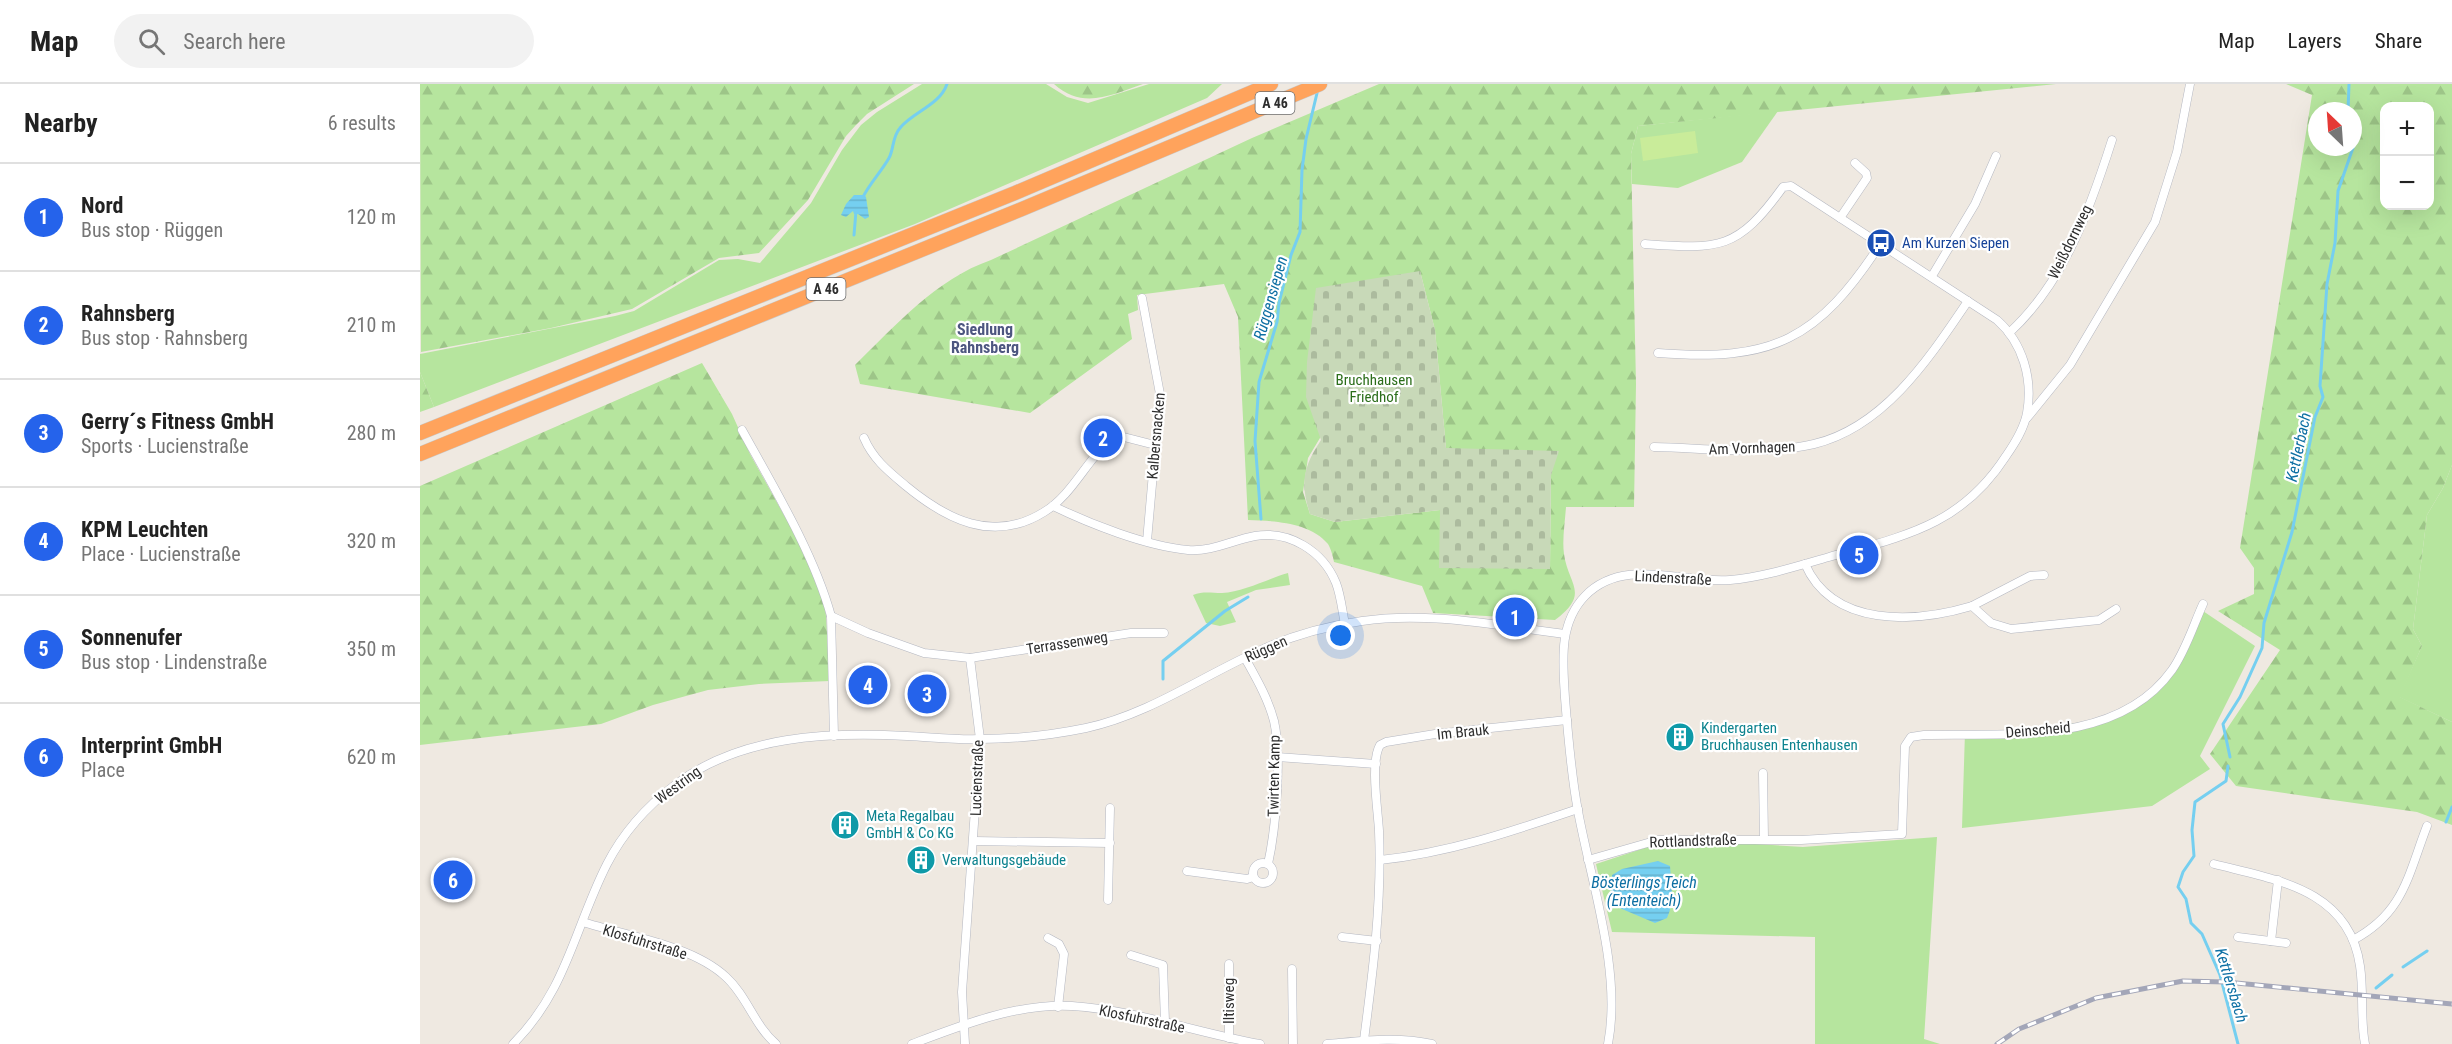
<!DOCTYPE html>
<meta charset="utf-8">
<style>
:root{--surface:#fff;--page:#f2f2f2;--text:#222;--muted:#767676;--line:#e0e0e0;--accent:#2563eb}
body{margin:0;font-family:"Roboto Condensed",sans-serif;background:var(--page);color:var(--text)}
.controls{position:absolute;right:18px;top:18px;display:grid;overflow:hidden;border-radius:12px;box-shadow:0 6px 24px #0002}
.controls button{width:54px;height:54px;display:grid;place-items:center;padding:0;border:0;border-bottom:2px solid var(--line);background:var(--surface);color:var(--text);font:30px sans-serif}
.compass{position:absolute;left:1888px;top:18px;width:54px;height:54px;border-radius:50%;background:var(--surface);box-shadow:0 6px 24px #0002;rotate:335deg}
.you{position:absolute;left:921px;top:552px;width:21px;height:21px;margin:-15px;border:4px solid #fff;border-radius:50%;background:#1a73e8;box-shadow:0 0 0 9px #1a73e833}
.badge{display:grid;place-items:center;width:39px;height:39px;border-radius:50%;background:var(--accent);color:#fff;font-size:20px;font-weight:700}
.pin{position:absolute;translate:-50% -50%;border:3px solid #fff;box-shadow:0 2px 6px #0006}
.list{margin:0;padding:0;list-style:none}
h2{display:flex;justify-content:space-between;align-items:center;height:78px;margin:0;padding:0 24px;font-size:26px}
h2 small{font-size:20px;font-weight:400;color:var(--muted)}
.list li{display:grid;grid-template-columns:39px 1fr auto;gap:18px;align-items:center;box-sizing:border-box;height:108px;padding:0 24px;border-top:2px solid var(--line)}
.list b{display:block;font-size:22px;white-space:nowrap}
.list p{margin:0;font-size:20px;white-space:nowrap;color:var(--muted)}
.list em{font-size:20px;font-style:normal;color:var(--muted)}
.icon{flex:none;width:33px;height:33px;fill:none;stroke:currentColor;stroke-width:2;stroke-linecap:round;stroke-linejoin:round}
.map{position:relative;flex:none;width:2032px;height:960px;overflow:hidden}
header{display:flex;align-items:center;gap:36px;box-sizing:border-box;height:84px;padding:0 30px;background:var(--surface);border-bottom:2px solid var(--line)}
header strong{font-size:28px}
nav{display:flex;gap:33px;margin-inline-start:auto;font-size:21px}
.search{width:420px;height:54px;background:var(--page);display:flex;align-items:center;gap:15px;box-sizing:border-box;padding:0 21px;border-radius:33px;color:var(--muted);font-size:22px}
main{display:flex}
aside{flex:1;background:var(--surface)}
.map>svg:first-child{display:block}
.grass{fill:#b6e59e}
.forest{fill:url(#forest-firs);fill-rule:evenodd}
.cemetery{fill:url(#cemetery-stones)}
.pitch{fill:#c9ec9a}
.water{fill:url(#water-rules)}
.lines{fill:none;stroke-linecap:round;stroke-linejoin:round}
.stream{stroke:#75cff0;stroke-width:3}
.street-casing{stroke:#b4b7c1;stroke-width:9}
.highway-casing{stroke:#c9c9c9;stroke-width:15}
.street{stroke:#fff;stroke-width:8}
.highway{stroke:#ffa35c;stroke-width:14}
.rail-casing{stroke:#a3a6b8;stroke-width:5}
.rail{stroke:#fff;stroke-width:3;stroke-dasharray:9;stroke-linecap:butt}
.labels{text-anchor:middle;stroke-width:4.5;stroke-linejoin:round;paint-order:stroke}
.shield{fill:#fff;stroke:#6d6d6d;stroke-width:1.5}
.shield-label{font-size:14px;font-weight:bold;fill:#2e2e2e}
.street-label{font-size:15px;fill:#2e2e2e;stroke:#fff}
.transit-label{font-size:15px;fill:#164399;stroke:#fff;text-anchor:start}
.park-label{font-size:15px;fill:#2c6e1b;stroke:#fff}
.culture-label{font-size:15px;fill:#0d838f;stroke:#fff;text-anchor:start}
.water-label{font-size:16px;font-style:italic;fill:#0d6fa3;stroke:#fff}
.neighbourhood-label{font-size:16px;font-weight:bold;fill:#4d5680;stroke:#fff}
</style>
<header>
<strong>Map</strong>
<div class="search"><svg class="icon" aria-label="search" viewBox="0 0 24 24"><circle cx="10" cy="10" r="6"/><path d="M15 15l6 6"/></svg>Search here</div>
<nav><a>Map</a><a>Layers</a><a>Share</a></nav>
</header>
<main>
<aside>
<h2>Nearby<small>6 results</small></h2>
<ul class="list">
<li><span class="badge">1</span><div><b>Nord</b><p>Bus stop · Rüggen</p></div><em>120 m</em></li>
<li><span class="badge">2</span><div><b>Rahnsberg</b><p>Bus stop · Rahnsberg</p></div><em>210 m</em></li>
<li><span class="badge">3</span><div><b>Gerry´s Fitness GmbH</b><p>Sports · Lucienstraße</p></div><em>280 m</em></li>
<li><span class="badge">4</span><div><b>KPM Leuchten</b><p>Place · Lucienstraße</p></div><em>320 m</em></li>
<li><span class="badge">5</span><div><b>Sonnenufer</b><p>Bus stop · Lindenstraße</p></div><em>350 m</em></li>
<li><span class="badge">6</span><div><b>Interprint GmbH</b><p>Place</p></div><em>620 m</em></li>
</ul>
</aside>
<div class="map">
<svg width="2032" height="960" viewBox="0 0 2032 960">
<defs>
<pattern id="forest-firs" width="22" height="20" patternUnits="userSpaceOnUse" patternTransform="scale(1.5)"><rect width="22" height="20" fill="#b6e59e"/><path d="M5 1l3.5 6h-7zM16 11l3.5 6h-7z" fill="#9dc588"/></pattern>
<pattern id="cemetery-stones" width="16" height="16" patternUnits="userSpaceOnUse" patternTransform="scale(1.5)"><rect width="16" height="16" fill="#c8d9b8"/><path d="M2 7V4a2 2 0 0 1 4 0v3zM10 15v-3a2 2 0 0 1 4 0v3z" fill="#acbb9e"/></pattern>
<pattern id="water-rules" width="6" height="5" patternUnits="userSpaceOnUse" patternTransform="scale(1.5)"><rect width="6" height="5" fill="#75cff0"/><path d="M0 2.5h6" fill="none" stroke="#66b2ce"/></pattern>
</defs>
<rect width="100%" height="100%" fill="#efe9e1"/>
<g class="grass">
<polygon points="502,0 626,0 647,13 668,19 729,0 802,0 787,14 495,140 14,323 0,288 0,270 195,232 214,227 299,176 318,175 340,179 391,119 422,66 441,41 457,28"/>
<polygon points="1358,27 1322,78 1258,104 1212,100 1211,70 1218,42"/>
<polygon points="2032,381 2032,638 1979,613 2002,562 1993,545 2007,431 2023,404"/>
<path d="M868,489L870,501L836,506L807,518L816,538L800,542L786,539L773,511C783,507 791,509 802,509C823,508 847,495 868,489Z"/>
<path d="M1777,523L1835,562L1780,672L1790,685L1732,722L1542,744L1545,648C1614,643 1698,650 1746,590C1761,571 1769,546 1777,523Z"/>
<polygon points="1517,753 1504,955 1520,960 1395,960 1395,853 1192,848 1176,780 1252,755 1383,763"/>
</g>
<g class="forest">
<polygon points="0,0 494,0 447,30 436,41 426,52 388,116 339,169 299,174 212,225 131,244 1,268"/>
<path d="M634,0H723C691,11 663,26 634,0Z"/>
<path d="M959,0H1636L1218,42L1211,70L1216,300L1214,423H1146C1145,438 1142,456 1144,470C1148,501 1171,509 1135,536L1013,529L1002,502L914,478C913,473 911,465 908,460C890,438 854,437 828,436L818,233L804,200L717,211L718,226L708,230L712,255L610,329L440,300L435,281C475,242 516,195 571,176L832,54ZM1000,187L1015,246L1026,364L1134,378L1131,391L1130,485L1020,426L915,438L890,430L883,408L888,374Z"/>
<path d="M1866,0H2032V381L2023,404L2007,431L1993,545L2002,562L1980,613L2032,638V741L1997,728L1816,702L1790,670L1860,566L1798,527L1834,510V484L1820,464L1892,11ZM1964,22H2010V122H1964ZM1897,27H1933V63H1897Z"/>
<polygon points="282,279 312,330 330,370 379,458 405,517 410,597 339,600 288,606 233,621 181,640 0,661 0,402"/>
<polygon points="0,288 14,323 0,328"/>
</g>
<path class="cemetery" d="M1000,187L1015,246L1026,364L1139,367L1131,391L1130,485L1019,484L1020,426L915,438L890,430C880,399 883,383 901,356L886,313L887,278L896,204Z"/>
<polygon class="pitch" points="1275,47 1278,69 1223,77 1220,54"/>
<g class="water">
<polygon points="434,111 444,111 446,113 449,133 445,135 438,130 434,130 433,127 426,133 421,131 426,120"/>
<path d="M1238,777L1250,782C1251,799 1255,818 1247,834L1235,839L1195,822L1191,810L1192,791L1202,785Z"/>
</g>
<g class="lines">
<g class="stream">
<polyline points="1928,27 1929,0"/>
<path d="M443,113C450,99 461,88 469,74C474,65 472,53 480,44C493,28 520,21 527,0"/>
<polyline points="434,151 436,127"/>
<polyline points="841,435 835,357 839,298 857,238 859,219 871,171 880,148 882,86 886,55 898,5"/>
<polyline points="743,595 743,577 805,527 828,513"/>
<polyline points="1810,673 1803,640 1820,613 1842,564 1844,539 1872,448 1895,333 1903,313 1900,302 1907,200 1915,159 1918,107 1935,58 1933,48"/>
<polyline points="1808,682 1806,697 1775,718 1772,746 1774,772 1763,788 1758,803 1766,815 1771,839 1782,850 1800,891 1818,960"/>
<polyline points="2026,738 2032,723"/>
<polyline points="1983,883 2007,867"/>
<polyline points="1956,904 1972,891"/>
</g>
<g class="street-casing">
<g id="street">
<polyline points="1420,134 1447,94 1446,89 1435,79"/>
<polyline points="1512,192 1555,120 1576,72"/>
<polyline points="722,214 740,310 727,457"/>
<path d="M1589,249C1644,199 1670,125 1692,56"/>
<path d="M1238,269C1353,278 1398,256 1461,159"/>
<polyline points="1607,334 1650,281 1735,138 1757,68 1770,0"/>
<path d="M322,346C353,402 394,470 411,532"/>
<path d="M444,354C453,375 468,387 486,402C526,435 573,460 624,428C654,410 668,372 696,351L735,361"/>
<path d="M1234,363C1287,364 1343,372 1394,360C1465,343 1510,273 1548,217"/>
<path d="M633,422C670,440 726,462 768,466C791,468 813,456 835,452C869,446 903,467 916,499C921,512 922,526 925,540"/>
<path d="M1385,480C1413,544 1495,539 1552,522L1571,539L1591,545L1679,536L1696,525"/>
<polyline points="1552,522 1610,492 1624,491"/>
<path d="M825,574C836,594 848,614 854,637C862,672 856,744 848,780"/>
<polyline points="414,652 411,532 448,549 504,569 550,574 711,549 744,549"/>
<polyline points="857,673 956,680"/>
<polyline points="1343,689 1344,755"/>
<polyline points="554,757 690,759"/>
<path d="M960,776C1029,769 1093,747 1158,725"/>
<path d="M1168,776L1238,756H1381L1482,750L1485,662L1491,653L1504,651C1586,649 1698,662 1752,586C1766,566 1773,542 1783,520"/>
<circle cx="843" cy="789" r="10"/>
<path d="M1794,780C1856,796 1929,805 1940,882C1944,908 1940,935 1945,960"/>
<polyline points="767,787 827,795 833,793"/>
<polyline points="688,816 690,724"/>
<path d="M163,838C206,852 272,861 306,893C327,912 334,941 356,960"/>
<polyline points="922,853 957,857"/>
<polyline points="1818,853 1866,859"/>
<polyline points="628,854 639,860 644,870 638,923"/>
<path d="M1933,856C1984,829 1988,791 2007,742"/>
<polyline points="1851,857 1858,796"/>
<polyline points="711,871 743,881 745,938"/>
<polyline points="872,885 873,960"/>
<polyline points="809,954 809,880"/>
<path d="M944,956C953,887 962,818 959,747C958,727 950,678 960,661L966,658L1015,650L1147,636"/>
<path d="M93,960C147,906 154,845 187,780C203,749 227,722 255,701C320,651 408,648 487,652C511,653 536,656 561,655C596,655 632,651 666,644C730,630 782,592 841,566C873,551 907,542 942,537C1009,527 1078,542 1145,550"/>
<path d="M492,960C542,941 597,919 652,922C716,926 777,949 840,960"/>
<polyline points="545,960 542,908 560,655 550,574"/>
<path d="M907,960C942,957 977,952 1012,960"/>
<path d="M1188,960C1202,888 1171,798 1158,727C1151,690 1148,652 1145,614C1143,579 1138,540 1165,512C1204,472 1262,500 1310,496C1344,493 1377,482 1409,473C1484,452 1541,442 1586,372C1595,359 1604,345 1607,329C1613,295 1603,259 1577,236L1371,102L1363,103C1317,167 1299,165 1225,160"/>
</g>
</g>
<g class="highway-casing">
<g id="highway">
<polyline points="0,349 595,109 851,0"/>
<polyline points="0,370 602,125 900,0"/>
</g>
</g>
<use href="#street" class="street"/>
<use href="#highway" class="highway"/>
<g class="rail-casing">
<polyline id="rail" points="1577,960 1599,945 1676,914 1763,897 1806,898 2032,920"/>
</g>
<use href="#rail" class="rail"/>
</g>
<defs>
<g id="bus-disc" transform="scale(1.5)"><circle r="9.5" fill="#1a4fb4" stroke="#fff"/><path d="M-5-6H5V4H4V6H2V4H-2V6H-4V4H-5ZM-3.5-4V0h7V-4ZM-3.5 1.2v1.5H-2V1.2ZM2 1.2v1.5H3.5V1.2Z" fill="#fff"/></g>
<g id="building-disc" transform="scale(1.5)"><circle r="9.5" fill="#0f9aa8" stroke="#fff"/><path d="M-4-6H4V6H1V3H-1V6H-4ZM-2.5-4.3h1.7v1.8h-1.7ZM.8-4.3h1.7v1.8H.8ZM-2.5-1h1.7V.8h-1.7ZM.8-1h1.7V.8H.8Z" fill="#fff"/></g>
</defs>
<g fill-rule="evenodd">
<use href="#bus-disc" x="1461" y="159"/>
<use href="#building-disc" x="1260" y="653"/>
<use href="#building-disc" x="425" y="741"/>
<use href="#building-disc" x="501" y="776"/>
</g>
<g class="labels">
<g class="shield">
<rect x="835.5" y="8" width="39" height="22" rx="4.5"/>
<rect x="386.5" y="194" width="39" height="22" rx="4.5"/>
</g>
<g class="shield-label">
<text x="855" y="24">A 46</text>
<text x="406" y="210">A 46</text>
</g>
<g class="street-label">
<text transform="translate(1650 158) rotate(-64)" y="5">Weißdornweg</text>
<text transform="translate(736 352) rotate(-85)" y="5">Kalbersnacken</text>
<text transform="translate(1332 364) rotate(-2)" y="5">Am Vornhagen</text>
<text transform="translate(1253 494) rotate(3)" y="5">Lindenstraße</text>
<text transform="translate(647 559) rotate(-9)" y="5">Terrassenweg</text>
<text transform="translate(846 565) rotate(-24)" y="5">Rüggen</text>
<text transform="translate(1618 646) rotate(-5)" y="5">Deinscheid</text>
<text transform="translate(1043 648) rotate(-6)" y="5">Im Brauk</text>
<text transform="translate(854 692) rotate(-89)" y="5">Twirten Kamp</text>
<text transform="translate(557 694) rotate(-88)" y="5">Lucienstraße</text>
<text transform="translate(258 701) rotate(-36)" y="5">Westring</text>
<text transform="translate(1273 757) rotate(-2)" y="5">Rottlandstraße</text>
<text transform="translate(225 858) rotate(17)" y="5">Klosfuhrstraße</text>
<text transform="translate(809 917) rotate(-90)" y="5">Iltisweg</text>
<text transform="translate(722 935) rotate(12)" y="5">Klosfuhrstraße</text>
</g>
<g class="transit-label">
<text x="1482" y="164">Am Kurzen Siepen</text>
</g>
<g class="park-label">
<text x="954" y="301">Bruchhausen<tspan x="954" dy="17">Friedhof</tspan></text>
</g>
<g class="culture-label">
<text x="1281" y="649">Kindergarten<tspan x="1281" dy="17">Bruchhausen Entenhausen</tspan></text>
<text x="446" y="737">Meta Regalbau<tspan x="446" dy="17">GmbH &amp; Co KG</tspan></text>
<text x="522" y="781">Verwaltungsgebäude</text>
</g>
<g class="water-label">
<text transform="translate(850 214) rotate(-74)" y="6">Rüggensiepen</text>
<text transform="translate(1878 363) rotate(-78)" y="6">Kettlerbach</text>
<text x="1224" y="804">Bösterlings Teich<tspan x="1224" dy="18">(Ententeich)</tspan></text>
<text transform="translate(1812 901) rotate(73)" y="6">Kettlersbach</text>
</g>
<g class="neighbourhood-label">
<text x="565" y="251">Siedlung<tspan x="565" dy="18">Rahnsberg</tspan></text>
</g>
</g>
</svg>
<div class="controls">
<button>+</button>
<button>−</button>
</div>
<svg class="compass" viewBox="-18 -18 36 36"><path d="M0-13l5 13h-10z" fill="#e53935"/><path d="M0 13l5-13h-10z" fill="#767676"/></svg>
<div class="you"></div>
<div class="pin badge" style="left:1095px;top:533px">1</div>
<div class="pin badge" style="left:683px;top:354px">2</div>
<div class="pin badge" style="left:507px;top:610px">3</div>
<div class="pin badge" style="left:448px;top:601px">4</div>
<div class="pin badge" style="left:1439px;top:471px">5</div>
<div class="pin badge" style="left:33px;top:796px">6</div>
</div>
</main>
